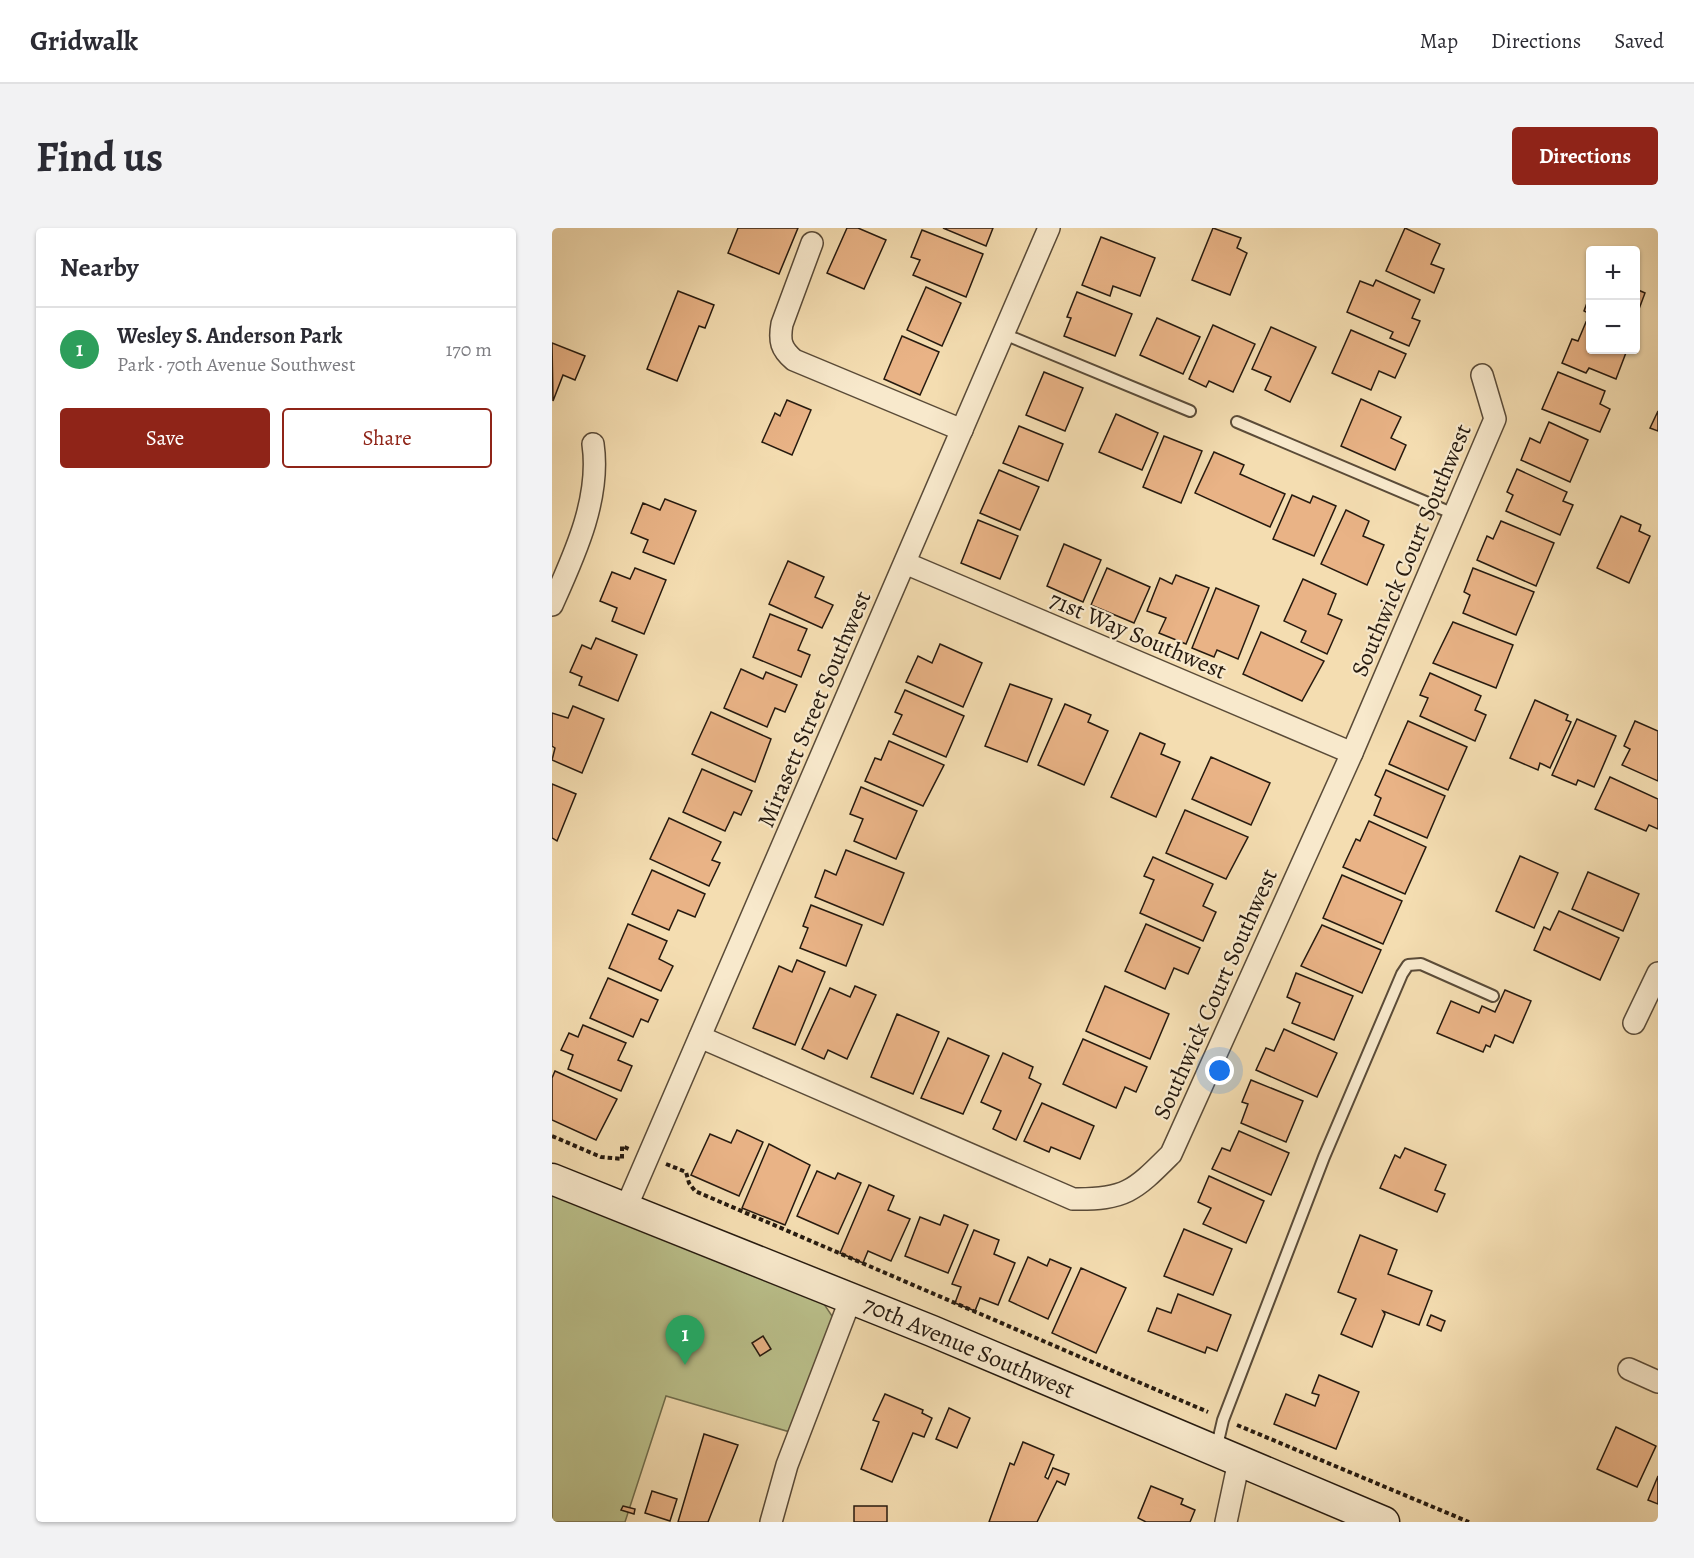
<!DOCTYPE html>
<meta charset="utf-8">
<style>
:root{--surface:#fff;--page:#f2f2f3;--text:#2b2b33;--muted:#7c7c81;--line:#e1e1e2;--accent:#8f2418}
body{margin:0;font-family:Alegreya,serif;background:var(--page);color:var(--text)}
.controls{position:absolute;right:18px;top:18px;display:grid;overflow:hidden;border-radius:6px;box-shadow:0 2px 4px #0004}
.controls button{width:54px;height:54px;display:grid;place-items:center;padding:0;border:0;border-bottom:2px solid var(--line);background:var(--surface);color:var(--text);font:30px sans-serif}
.you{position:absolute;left:668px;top:843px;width:21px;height:21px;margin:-15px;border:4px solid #fff;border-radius:50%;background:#1a73e8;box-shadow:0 0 0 9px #1a73e833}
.badge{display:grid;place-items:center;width:39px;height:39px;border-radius:50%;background:var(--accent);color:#fff;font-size:20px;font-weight:700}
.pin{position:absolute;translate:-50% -50px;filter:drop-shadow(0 2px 3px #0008)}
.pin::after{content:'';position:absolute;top:32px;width:21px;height:18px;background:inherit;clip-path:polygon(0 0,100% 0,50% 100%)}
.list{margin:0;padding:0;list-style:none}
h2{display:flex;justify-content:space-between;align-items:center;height:78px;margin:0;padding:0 24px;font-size:26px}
h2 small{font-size:20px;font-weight:400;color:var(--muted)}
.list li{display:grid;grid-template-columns:39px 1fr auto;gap:18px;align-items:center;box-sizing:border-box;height:84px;padding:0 24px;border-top:2px solid var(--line)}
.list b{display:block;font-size:22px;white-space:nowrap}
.list p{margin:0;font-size:20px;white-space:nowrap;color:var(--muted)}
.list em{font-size:20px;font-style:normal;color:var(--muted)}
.actions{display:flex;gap:12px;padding:18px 24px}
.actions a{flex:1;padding:14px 0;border:2px solid var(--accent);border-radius:6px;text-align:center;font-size:21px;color:var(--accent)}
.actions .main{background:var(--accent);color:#fff}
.map{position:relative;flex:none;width:1106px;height:1294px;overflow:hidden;border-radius:6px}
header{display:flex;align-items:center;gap:36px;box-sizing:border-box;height:84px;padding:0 30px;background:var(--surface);border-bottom:2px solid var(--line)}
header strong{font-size:28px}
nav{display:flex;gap:33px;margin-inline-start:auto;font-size:21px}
.intro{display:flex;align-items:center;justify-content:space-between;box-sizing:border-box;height:144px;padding:0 36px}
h1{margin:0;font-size:42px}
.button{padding:15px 27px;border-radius:6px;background:var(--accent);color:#fff;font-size:21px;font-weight:700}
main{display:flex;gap:36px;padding:0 36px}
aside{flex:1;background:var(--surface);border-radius:6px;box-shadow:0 2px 4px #0004}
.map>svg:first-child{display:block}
.green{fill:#bbc18c;stroke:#706e4e;stroke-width:1.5}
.building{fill:#e9b386;stroke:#261a0f;stroke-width:1.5}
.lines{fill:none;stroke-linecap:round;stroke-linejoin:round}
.lane-casing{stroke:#5a4b38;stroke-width:14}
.street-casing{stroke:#5a4b38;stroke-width:24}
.secondary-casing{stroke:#261a0f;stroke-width:33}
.path{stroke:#261a0f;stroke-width:4;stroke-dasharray:4.5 3;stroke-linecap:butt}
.lane{stroke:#f8e9cc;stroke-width:10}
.street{stroke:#f8e9cc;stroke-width:21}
.secondary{stroke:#f8e9cc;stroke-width:30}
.labels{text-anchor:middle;stroke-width:4.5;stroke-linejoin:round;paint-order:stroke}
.street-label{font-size:24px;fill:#261a0f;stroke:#f8e9cc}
</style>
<header>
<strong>Gridwalk</strong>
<nav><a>Map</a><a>Directions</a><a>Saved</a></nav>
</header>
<div class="intro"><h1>Find us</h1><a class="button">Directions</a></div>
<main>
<aside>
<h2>Nearby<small></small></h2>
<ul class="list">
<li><span class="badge" style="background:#2e9e5b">1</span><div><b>Wesley S. Anderson Park</b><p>Park · 70th Avenue Southwest</p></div><em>170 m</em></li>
</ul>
<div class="actions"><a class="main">Save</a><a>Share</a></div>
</aside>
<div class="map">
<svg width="1106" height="1294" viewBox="0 0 1106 1294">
<rect width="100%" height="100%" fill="#f4ddb1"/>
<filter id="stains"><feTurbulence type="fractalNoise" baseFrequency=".00333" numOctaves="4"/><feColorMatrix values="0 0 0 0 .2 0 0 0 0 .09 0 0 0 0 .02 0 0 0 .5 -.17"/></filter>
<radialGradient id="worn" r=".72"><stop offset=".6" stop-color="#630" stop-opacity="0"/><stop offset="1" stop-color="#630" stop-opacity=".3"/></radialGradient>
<polygon class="green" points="0,963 272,1076 280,1088 279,1106 238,1204 114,1168 73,1294 0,1294"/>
<g class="building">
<polygon points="186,0 246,0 227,46 176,25"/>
<polygon points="295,0 306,0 334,12 312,61 275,45"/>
<polygon points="391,0 441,0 434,18"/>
<polygon points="661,0 689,10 685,20 695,25 678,67 640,52"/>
<polygon points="853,0 888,16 879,36 892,41 882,65 834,43"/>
<polygon points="370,2 431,26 414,69 361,47 368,32 359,29"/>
<polygon points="549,9 603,30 588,68 561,58 558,68 530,57"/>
<polygon points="824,52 868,72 860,90 868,93 857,118 838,110 841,104 795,84 808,53 821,58"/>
<polygon points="374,59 409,75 390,118 355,102"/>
<polygon points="1084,61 1093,65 1084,89"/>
<polygon points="126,63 162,77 153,100 147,98 125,153 95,141"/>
<polygon points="525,64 580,86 563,128 512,108 519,90 515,89"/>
<polygon points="1038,67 1038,86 1032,83"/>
<polygon points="605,90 648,109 631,146 588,127"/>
<polygon points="1034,94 1038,96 1038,122 1075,122 1064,151 1037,140 1034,145 1010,135 1020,111 1026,113"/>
<polygon points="661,97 703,116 681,164 657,153 654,159 637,151"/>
<polygon points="719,99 764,119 738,174 713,162 719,149 700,141"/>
<polygon points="799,102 854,126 843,150 827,143 819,162 780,145"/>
<polygon points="350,108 387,124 368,167 332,151"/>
<polygon points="0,115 33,128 23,152 11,147 1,173"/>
<polygon points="492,144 531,160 513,203 474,187"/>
<polygon points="1006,144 1053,163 1048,176 1058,181 1048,204 990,181"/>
<polygon points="809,171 849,189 839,210 854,217 843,242 789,218"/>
<polygon points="235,172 259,182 240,227 210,214 223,185 228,188"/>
<polygon points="1106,183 1106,203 1098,200"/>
<polygon points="564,186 606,205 590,242 547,224"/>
<polygon points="997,194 1036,212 1018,254 969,232 978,210 988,215"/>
<polygon points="467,198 511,216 496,253 451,235"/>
<polygon points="612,208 650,223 629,275 591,259"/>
<polygon points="662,224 692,237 688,246 733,266 718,299 643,265"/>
<polygon points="965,241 1015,264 1011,273 1021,277 1008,307 954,283 961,267 955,264"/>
<polygon points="447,242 487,259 468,302 428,285"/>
<polygon points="740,267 758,275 761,268 784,278 762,328 721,311"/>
<polygon points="113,271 144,283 122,336 91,324 96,312 79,305 91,275 108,282"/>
<polygon points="794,282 817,293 811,308 832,317 815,357 769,336"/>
<polygon points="1069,288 1089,297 1087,303 1098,308 1077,355 1045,340"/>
<polygon points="426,292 466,308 448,351 409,335"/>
<polygon points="949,293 1002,315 984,358 925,332 935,308 941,311"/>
<polygon points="512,316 549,332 531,374 495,358"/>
<polygon points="236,333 272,349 263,369 281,377 270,400 217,376"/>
<polygon points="83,340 114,352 92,406 60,393 65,380 48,373 60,344 78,351"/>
<polygon points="555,340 598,359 582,395 539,377"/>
<polygon points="921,340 982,364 964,407 911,385 918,367 912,364"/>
<polygon points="624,347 657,360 634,416 607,405 614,390 595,383 608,350 620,356"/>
<polygon points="751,351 784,366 776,386 790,392 775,426 749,414 754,403 732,393"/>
<polygon points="664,360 707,378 686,431 665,422 662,429 640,420"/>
<polygon points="218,386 255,401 246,422 258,427 249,449 201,429"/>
<polygon points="901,394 961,417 944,460 881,435"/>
<polygon points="709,404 772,433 750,473 691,446"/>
<polygon points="44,410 85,427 66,473 27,457 30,449 18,444 30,417 39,421"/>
<polygon points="388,416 430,435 411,479 354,454 366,428 380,435"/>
<polygon points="189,441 211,451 214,444 245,457 233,484 223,480 215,499 172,480"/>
<polygon points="878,445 929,468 923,482 934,487 923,513 868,488 876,470 868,467"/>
<polygon points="458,456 500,471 475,534 433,518"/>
<polygon points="353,462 412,488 394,529 341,506 350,487 343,484"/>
<polygon points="983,472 1016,487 1014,492 1019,494 998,540 988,535 986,542 958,530"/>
<polygon points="513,476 539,487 536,494 556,503 532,557 486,537"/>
<polygon points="21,478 52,491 30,545 0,532 3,520 0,518 0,485 16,490"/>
<polygon points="159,484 219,511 203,554 140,526"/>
<polygon points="1025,491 1064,508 1042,559 1026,552 1024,557 1000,547"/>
<polygon points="856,493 915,519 896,562 837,536"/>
<polygon points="1083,493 1106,503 1106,553 1070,537 1078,521 1072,518"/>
<polygon points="588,505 613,516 609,526 628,534 604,589 559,569"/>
<polygon points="337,513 392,537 371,578 313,553 323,530 329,532"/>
<polygon points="659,529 718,555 699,597 640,571"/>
<polygon points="150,541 200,563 189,587 182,584 173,603 131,584"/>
<polygon points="834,542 893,568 875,610 822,587 829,570 823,567"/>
<polygon points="1058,549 1106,571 1106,601 1097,597 1094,603 1043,581"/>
<polygon points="0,556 24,566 5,613 0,610"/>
<polygon points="309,559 365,583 344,631 302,613 311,591 298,586"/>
<polygon points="633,582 696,609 674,651 614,625"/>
<polygon points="117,590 169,614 160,632 168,635 157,658 98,631"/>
<polygon points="817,593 874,619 853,666 791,639 804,611 808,613"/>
<polygon points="294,622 352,645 331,697 263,669 273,642 284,647"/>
<polygon points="968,628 1006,645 982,700 944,683"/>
<polygon points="601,629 661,656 651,678 664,684 651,713 588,685 602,652 592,648"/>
<polygon points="100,642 153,666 143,689 126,682 117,702 80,686"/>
<polygon points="1036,644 1087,666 1071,703 1020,681"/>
<polygon points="790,647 850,673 831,716 771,690"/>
<polygon points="259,677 310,697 294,738 248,720 256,700 251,698"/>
<polygon points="1007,683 1067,710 1048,752 982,722 992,699 998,702"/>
<polygon points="76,696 115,713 107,731 121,738 109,763 57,740"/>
<polygon points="594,696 648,720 636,746 622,740 613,761 573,743"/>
<polygon points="770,697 829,722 810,765 749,738"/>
<polygon points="245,732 273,744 243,817 201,800 227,738 240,744"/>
<polygon points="744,745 801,768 782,812 740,795 748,775 735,769"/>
<polygon points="56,750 106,772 96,794 89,791 81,809 38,790"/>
<polygon points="303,758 324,767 295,831 276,822 272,831 250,821 278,760 298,769"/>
<polygon points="553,758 617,786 598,831 534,803"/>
<polygon points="953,762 979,773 961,815 943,807 938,819 934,817 931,824 885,805 899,773 927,785 930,778 943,784"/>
<polygon points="345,786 387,804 361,866 319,849"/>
<polygon points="31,797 74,815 66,832 80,838 69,863 16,841 21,827 9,822 17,805 26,809"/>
<polygon points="732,801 785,825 765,869 704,842 714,820 722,823"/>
<polygon points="396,810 437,828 411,886 369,870"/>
<polygon points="531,811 595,839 584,864 573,859 564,880 511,856"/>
<polygon points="451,825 481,839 477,850 489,856 464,912 441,901 449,883 429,874"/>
<polygon points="3,843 65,871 44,912 0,892 0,850"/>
<polygon points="699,852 751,873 734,914 689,895 696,876 690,874"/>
<polygon points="490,875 542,898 528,931 499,919 497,924 472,913"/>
<polygon points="185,902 211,914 187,968 139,947 158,906 179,915"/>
<polygon points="687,903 737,925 719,967 660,941 670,920 678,923"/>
<polygon points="217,916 258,937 233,997 190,980"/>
<polygon points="853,920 894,937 883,962 893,966 885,984 828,960 843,927 848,930"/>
<polygon points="265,943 283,951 286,945 309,955 286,1006 245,988"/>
<polygon points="657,948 712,973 694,1015 651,996 659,980 646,974"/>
<polygon points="317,957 342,968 336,982 358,991 339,1033 316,1023 311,1035 288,1025"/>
<polygon points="392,987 416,997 396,1045 353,1028 368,989 388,997"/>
<polygon points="632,1001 680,1021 661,1067 612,1048"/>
<polygon points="422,1002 447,1012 442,1026 463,1035 446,1077 428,1070 423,1083 403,1075 409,1059 400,1056"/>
<polygon points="808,1007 845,1022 836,1046 880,1063 867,1097 831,1083 833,1086 820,1119 789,1106 804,1071 786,1064"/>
<polygon points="476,1029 495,1038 498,1031 519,1040 496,1091 457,1073"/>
<polygon points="529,1040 574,1060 544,1125 500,1105"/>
<polygon points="626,1066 679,1087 665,1123 655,1119 653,1125 596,1103 605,1080 619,1085"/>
<polygon points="879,1087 893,1093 889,1103 875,1097"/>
<polygon points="211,1108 219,1121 208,1128 200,1115"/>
<polygon points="767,1147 807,1164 784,1221 722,1196 734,1166 763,1178 767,1167 760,1165"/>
<polygon points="333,1166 371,1182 370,1185 380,1190 372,1209 361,1205 340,1254 309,1241 327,1194 321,1192"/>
<polygon points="397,1180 418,1190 405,1220 384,1211"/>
<polygon points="1064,1199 1104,1218 1085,1259 1045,1241"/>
<polygon points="152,1206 186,1217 156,1294 126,1294"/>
<polygon points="471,1214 502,1227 493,1249 496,1251 501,1240 517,1246 513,1257 505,1253 485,1294 437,1294 458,1235 462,1237"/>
<polygon points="1106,1248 1106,1276 1096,1272"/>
<polygon points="599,1258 631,1271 629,1276 643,1282 638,1294 594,1294 586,1290"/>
<polygon points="100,1263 125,1271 118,1293 93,1285"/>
<polygon points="71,1278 83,1281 82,1286 69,1282"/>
<rect x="302" y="1278" width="33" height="16"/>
</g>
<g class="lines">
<g class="lane-casing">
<g id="lane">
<polyline points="452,106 638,183"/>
<polyline points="685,194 902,286"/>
<polyline points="664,1222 671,1192 772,929 850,746 856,737 869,736 941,768"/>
</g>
</g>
<g class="street-casing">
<g id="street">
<path d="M260,15L230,96C227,113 229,121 242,132L410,202"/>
<polyline points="353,335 800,525"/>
<path d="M0,377C22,328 49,271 41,216"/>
<polyline points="1082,795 1106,745"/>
<path d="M148,809L521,971C574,972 583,962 619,926L800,525L943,191L930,147"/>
<polyline points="73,982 497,0"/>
<polyline points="1077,1141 1106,1154"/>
<polyline points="219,1294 235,1237 299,1070"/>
<polyline points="674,1294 687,1233"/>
</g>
</g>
<g class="secondary-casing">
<polyline id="secondary" points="0,951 380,1103 832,1294"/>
</g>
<g class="path">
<polyline points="0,908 49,929 70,931 70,918 77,921"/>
<polyline points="114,936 134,944 137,955 143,963 656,1184"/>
<polyline points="685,1197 917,1294"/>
</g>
<use href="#lane" class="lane"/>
<use href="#street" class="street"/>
<use href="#secondary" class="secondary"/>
</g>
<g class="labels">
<g class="street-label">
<text transform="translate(859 322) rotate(-67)" y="8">Southwick Court Southwest</text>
<text transform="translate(586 407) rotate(23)" y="8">71st Way Southwest</text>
<text transform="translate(262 481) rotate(-67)" y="8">Mirasett Street Southwest</text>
<text transform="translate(663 766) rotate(-66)" y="8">Southwick Court Southwest</text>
<text transform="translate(417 1119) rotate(23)" y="8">70th Avenue Southwest</text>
</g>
</g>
<rect width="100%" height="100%" filter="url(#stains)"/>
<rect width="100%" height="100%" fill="url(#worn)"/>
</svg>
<div class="controls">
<button>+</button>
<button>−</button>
</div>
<div class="you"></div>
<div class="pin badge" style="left:133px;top:1137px;background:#2e9e5b">1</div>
</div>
</main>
